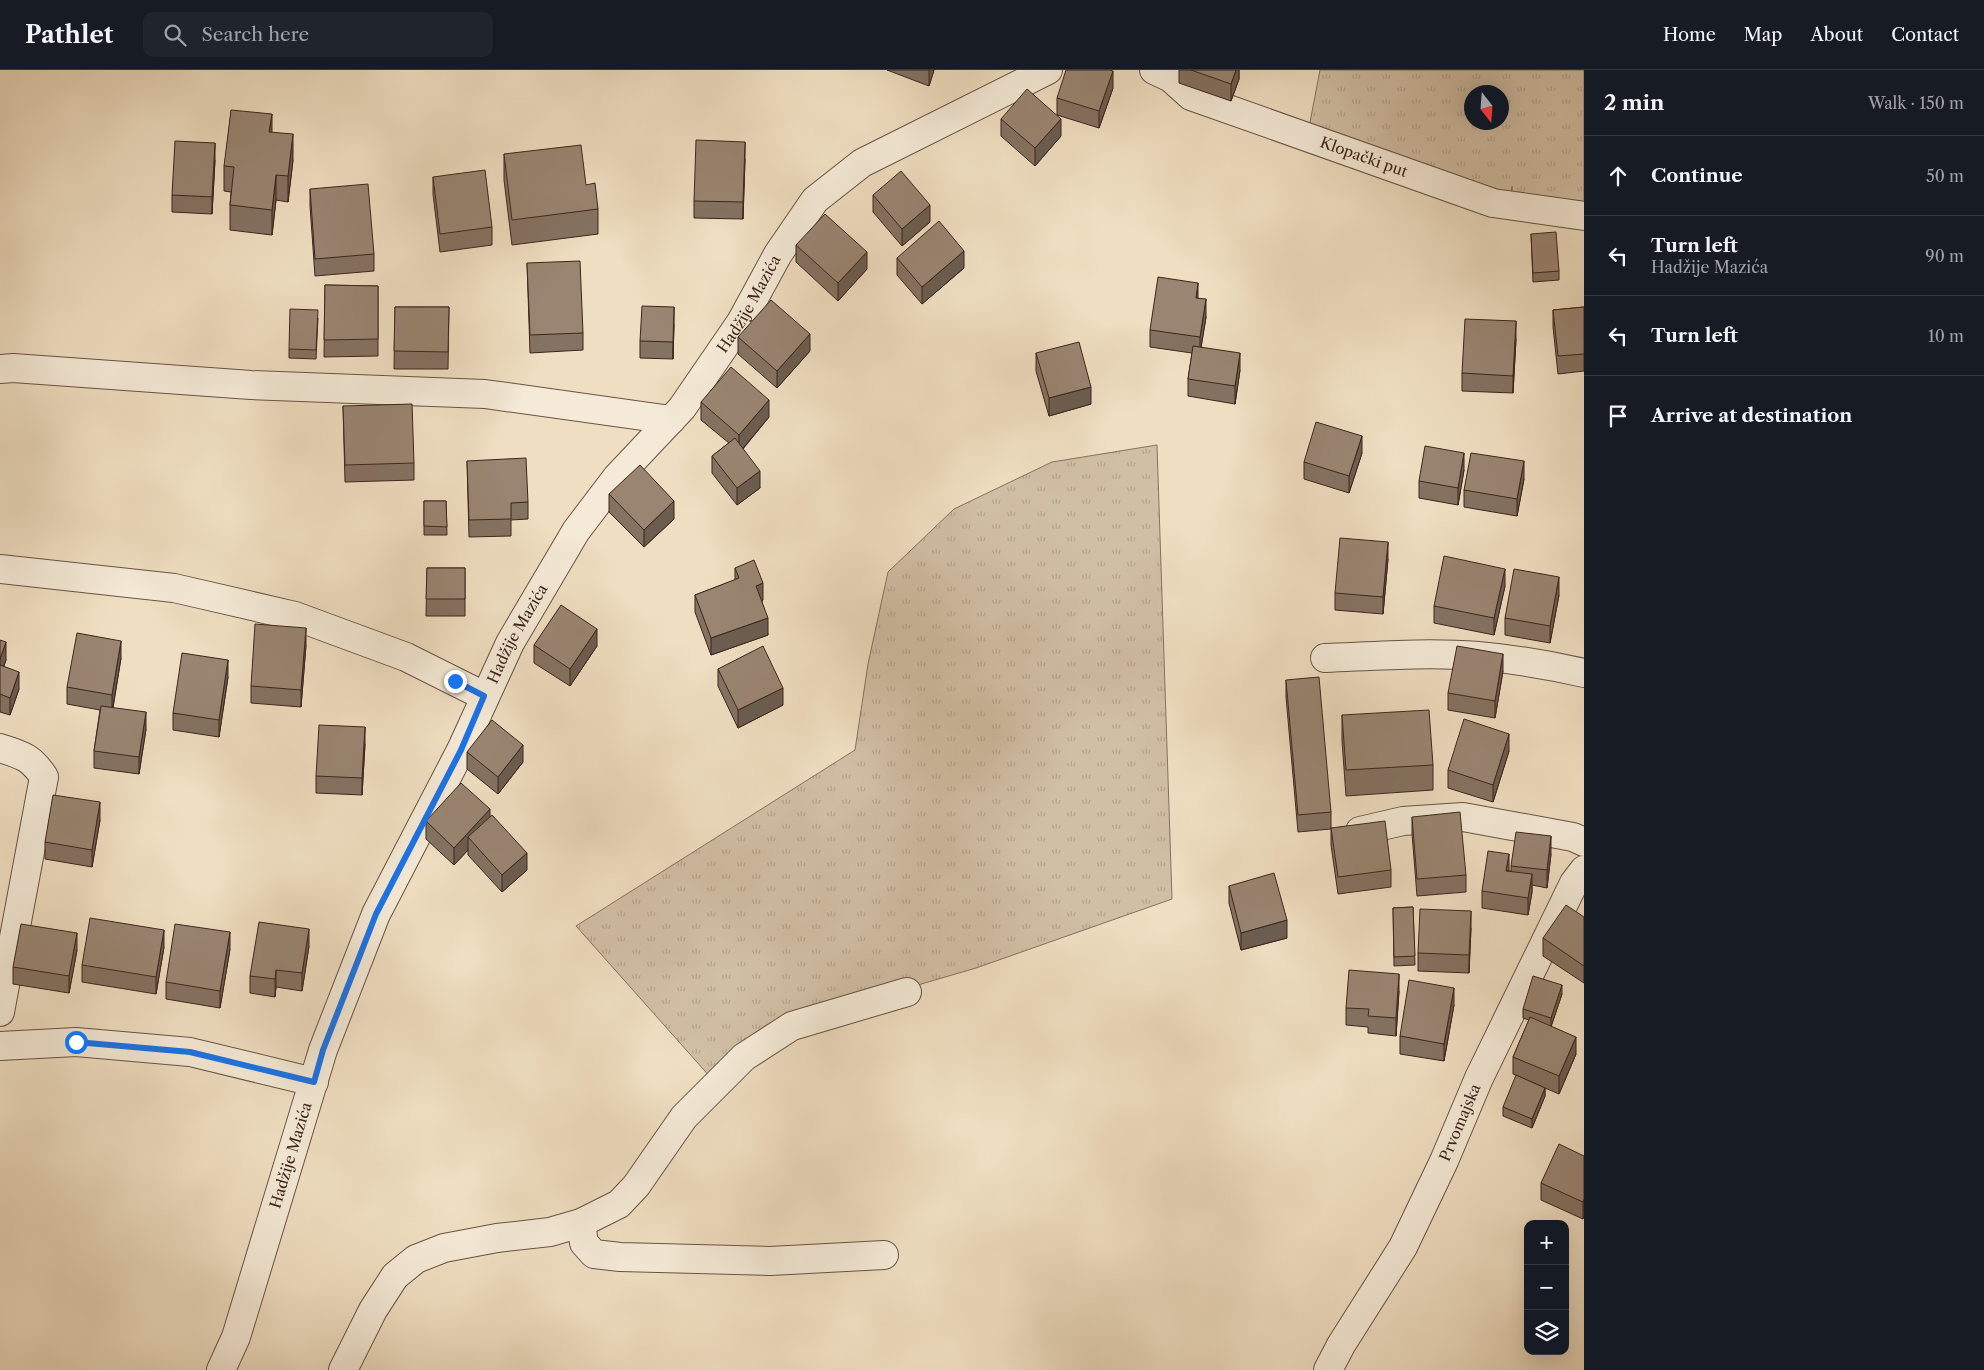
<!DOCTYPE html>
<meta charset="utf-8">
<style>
:root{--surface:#171b24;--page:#20242c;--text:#f1f3f6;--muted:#9ea1a6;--line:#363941}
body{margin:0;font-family:"Libre Caslon Text",serif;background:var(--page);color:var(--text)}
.controls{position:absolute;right:15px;bottom:15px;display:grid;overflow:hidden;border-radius:10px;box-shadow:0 5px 20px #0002}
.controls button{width:45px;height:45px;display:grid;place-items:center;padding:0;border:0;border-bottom:1px solid var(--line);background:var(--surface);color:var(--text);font:25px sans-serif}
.compass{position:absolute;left:1464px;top:15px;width:45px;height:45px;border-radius:50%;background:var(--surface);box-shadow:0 5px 20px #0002;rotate:163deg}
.stop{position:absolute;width:15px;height:15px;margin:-11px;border:4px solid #1a73e8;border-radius:50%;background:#fff}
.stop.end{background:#1a73e8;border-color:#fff;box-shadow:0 1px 5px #0008}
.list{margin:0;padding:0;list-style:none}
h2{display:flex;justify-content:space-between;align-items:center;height:65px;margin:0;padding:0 20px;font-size:21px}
h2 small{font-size:16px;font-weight:400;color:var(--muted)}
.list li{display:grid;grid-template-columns:32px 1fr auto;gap:15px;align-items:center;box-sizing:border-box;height:80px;padding:0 20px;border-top:1px solid var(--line)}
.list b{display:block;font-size:19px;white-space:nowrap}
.list p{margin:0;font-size:16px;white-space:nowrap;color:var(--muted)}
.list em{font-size:16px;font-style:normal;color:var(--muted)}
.icon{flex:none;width:28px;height:28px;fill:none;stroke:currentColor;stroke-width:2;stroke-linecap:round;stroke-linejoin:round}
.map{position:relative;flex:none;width:1584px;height:1300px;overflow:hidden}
header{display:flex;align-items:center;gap:30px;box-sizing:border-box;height:70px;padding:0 25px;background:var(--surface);border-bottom:1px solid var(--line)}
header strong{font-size:24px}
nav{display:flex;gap:28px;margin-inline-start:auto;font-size:18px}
.search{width:350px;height:45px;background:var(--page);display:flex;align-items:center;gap:12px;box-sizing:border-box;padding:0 18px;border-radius:10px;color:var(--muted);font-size:19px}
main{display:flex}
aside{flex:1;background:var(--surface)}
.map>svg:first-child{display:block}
.grass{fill:url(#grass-tufts);stroke:#867260;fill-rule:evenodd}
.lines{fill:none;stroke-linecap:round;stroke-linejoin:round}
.minor-casing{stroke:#695345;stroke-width:30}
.minor{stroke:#f5ead7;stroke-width:28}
.wall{fill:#847262;stroke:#3c251c}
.shaded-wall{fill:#6b5d50;stroke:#3c251c}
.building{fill:#998572;stroke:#3c251c}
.route{stroke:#1a73e8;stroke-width:6}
.labels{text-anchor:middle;stroke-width:4;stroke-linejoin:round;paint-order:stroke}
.street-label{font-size:15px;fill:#3c251c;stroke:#f5ead7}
</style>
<header>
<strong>Pathlet</strong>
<div class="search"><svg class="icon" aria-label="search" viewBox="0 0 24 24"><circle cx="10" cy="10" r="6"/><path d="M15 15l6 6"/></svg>Search here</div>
<nav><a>Home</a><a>Map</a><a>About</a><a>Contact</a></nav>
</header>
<main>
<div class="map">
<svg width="1584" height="1300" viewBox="0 0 1584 1300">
<defs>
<pattern id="grass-tufts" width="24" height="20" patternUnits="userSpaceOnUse" patternTransform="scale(1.25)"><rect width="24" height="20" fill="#d1bfa5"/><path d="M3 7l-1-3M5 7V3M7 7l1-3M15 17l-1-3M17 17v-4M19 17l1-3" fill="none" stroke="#b4a48d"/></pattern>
</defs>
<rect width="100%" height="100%" fill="#efdec1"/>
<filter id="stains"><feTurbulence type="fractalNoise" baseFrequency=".004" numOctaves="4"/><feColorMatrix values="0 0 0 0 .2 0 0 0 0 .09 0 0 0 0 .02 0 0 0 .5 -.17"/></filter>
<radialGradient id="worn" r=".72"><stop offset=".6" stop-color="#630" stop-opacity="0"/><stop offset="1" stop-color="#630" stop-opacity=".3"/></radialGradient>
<g class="grass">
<path d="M1320,0H1584V133L1512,123V116L1509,144L1307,68ZM1472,22H1502V52H1472Z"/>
<polygon points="1157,375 1172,829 976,898 767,959 712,1009 576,856 855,680 868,594 888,502 954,439 1052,392"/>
</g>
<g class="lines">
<g class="minor-casing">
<g id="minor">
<path id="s1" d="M1154,0L1171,8L1191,26L1493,133L1584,146"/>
<polyline points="0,299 13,298 251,315 485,324 671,350"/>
<polyline points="0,499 174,518 295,546 406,587 484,626"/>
<path d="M1325,588C1376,586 1427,582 1478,586C1513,589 1549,595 1584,603"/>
<path d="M0,678C22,685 31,687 44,707L0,942"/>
<polyline points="1360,761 1403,751 1463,747 1573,767 1584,772"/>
<polyline points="0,976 76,972 190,982 314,1012"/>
<polyline points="581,1153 584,1173 594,1184 620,1187 770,1191 884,1185"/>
<path id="s2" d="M221,1300L236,1267L323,980L376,844L461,680L510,573L576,461L617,407L682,338L741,252L778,184L815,130L862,93L1048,0"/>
<polyline points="343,1300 373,1240 395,1206 416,1189 444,1178 497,1168 550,1162 581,1153 619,1134 636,1116 684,1047 744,987 792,956 907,922"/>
<path id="s3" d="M1328,1300L1341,1275L1403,1177L1444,1091L1479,1008L1574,813L1584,800"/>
</g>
</g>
<use href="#minor" class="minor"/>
</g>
<g class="wall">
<polygon points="887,0 934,0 929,16"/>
<polygon points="1179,0 1239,0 1239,9 1231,31 1179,13"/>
<polygon points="1113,18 1099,58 1057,45 1057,28"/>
<polygon points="1001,49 1061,66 1035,96 1001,66"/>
<polygon points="272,62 293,90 288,132 276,130 272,165 230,160 230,135 231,122 224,121 224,96"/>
<polygon points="504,84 586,115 598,139 598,164 512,175 504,110"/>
<polygon points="745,89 743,149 694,148 694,131"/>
<polygon points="215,90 212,144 172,142 172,125"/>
<polygon points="433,107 492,157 492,175 440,182 433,124"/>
<polygon points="310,119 374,184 374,201 315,206 310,136"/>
<polygon points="873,125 930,152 902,176 873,142"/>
<polygon points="1531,164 1559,201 1559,210 1533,212"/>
<polygon points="796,175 867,199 838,231 796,192"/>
<polygon points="897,188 964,198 922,234 897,205"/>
<polygon points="527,193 583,263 583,280 530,283"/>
<polygon points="325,215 378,216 378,286 324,287"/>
<polygon points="1198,228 1206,247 1201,277 1240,300 1235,334 1188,326 1188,309 1192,283 1150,277 1150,260"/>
<polygon points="395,237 449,237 448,299 394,299"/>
<polygon points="1584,237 1584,301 1558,304 1553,257 1553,240"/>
<polygon points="318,248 316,289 289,288 289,279"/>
<polygon points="674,254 673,289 640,288 640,271"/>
<polygon points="738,267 810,281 777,318 738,284"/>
<polygon points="1516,269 1513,323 1462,321 1462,303"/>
<polygon points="1036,283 1091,334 1049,346 1036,301"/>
<polygon points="701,332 769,347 743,379 760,418 737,435 712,403 712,386 729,373 701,350"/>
<polygon points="343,336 414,393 414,410 345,412"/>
<polygon points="1362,383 1349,423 1304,409 1304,392"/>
<polygon points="467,391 528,432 528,449 511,450 511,466 469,467"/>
<polygon points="1464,400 1458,435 1419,428 1419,411"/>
<polygon points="1524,409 1517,446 1464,437 1464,420"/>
<polygon points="609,424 674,449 644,477 609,442"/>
<polygon points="424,431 446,431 447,465 424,465"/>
<polygon points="1388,489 1383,544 1335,540 1335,523"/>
<polygon points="427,498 465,498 465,546 426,546"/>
<polygon points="735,498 763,530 762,531 768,565 711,585 695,542 695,525 735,510"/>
<polygon points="1505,516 1494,565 1434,553 1434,536"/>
<polygon points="1559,525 1550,573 1505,565 1505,548"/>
<polygon points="0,570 6,590 4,596 19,619 10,645 0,642"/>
<polygon points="306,575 301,637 251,633 251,616"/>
<polygon points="534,575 597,576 570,616 534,593"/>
<polygon points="121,588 113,638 146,659 139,704 94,698 94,681 100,640 67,634 67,617"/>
<polygon points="718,599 783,635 738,658 718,616"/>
<polygon points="1503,601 1495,648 1448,640 1448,623"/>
<polygon points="228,607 219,667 173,660 173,643"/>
<polygon points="1286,610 1331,742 1331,759 1298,762 1286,627"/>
<polygon points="1342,645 1433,695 1433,720 1346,726 1342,671"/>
<polygon points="365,674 362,725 316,723 316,706"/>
<polygon points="1509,681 1493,732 1448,718 1448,700"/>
<polygon points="467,682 523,692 498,724 467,699"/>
<polygon points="490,747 527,800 502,822 468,785 468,780 454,795 426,769 426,751"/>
<polygon points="1412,747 1466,805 1466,822 1417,826 1412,764"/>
<polygon points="100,750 92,797 45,789 45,772"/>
<polygon points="1331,758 1391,800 1391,817 1338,824 1331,775"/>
<polygon points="1551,784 1547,818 1532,815 1532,822 1528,845 1482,838 1482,821 1509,801 1511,801 1511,796"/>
<polygon points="1229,816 1287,868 1241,880 1229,833"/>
<polygon points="1413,837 1415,895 1394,896 1393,838"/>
<polygon points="1584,847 1584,913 1543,886 1543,868"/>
<polygon points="1471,858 1469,903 1418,901 1418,883"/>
<polygon points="309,876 302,921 276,917 275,927 250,923 250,906"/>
<polygon points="164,877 156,924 82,912 82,895"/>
<polygon points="230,879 220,938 166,929 166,912"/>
<polygon points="77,880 69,923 13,914 13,897"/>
<polygon points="1399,921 1396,966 1368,963 1368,957 1346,955 1346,938"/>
<polygon points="1562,924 1551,956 1576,984 1559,1024 1545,1018 1545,1026 1532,1058 1503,1046 1503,1037 1541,1016 1513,1004 1513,987 1529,950 1523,948 1523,939"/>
<polygon points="1454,935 1444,991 1400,984 1400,966"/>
<polygon points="1584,1086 1584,1146 1583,1149 1541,1130 1541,1113"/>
</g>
<g class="shaded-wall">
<polygon points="929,0 934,0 929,16"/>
<polygon points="1236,0 1239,0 1239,9 1231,31 1231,14"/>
<polygon points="1113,1 1113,18 1099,58 1099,41"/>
<polygon points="272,44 272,70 269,62"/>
<polygon points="1061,49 1061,66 1035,96 1035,78"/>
<polygon points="293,64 293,90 288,132 288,106"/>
<polygon points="745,72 745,89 743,149 743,132"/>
<polygon points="215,73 215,90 212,144 212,127"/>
<polygon points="276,105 276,130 272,165 272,140"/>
<polygon points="930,135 930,152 902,176 902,159"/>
<polygon points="964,181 964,198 922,234 922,217"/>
<polygon points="867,182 867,199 838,231 838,213"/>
<polygon points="1198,213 1198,230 1196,228"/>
<polygon points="1206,229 1206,247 1200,284 1200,267"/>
<polygon points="674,237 674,254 673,289 673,272"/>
<polygon points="1516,251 1516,269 1513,323 1513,306"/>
<polygon points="810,264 810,281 777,318 777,301"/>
<polygon points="1240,283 1240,300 1235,334 1235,316"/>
<polygon points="1091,317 1091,334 1049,346 1049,328"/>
<polygon points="769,330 769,347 739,383 739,365"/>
<polygon points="1362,366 1362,383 1349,423 1349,406"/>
<polygon points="1464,383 1464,400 1458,435 1458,418"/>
<polygon points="1524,391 1524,409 1517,446 1517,429"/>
<polygon points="760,401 760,418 737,435 737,418"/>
<polygon points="674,431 674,449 644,477 644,460"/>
<polygon points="1388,472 1388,489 1383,544 1383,527"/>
<polygon points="1505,499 1505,516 1494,565 1494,548"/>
<polygon points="1559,507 1559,525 1550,573 1550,556"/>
<polygon points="763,513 763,530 756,533 756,516"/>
<polygon points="768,548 768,565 711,585 711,568"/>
<polygon points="306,558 306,575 301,637 301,620"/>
<polygon points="597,559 597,576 570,616 570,599"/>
<polygon points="121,571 121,588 112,642 112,625"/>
<polygon points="6,572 6,590 0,606 0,589"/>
<polygon points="1503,584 1503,601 1495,648 1495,631"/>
<polygon points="228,590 228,607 219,667 219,650"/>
<polygon points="19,602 19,619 10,645 10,628"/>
<polygon points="783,618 783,635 738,658 738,640"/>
<polygon points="146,642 146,659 139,704 139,687"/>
<polygon points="365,657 365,674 362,725 362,708"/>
<polygon points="1509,664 1509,681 1493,732 1493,715"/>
<polygon points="523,675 523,692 498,724 498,707"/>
<polygon points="100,732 100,750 92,797 92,780"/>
<polygon points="490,739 490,756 468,767 468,780 454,795 454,778"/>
<polygon points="1551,766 1551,784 1547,818 1547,800"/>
<polygon points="527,783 527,800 502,822 502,805"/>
<polygon points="1509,784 1509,801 1506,801"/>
<polygon points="1532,804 1532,822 1528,845 1528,828"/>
<polygon points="1471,841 1471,858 1469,903 1469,885"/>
<polygon points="1287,850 1287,868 1241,880 1241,863"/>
<polygon points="309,859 309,876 302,921 302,903"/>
<polygon points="164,860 164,877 156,924 156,907"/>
<polygon points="230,862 230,879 220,938 220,921"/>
<polygon points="77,863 77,880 69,923 69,906"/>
<polygon points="276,900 276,917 275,927 275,909"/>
<polygon points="1399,904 1399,921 1396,966 1396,948"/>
<polygon points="1562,915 1562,924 1551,957 1551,948"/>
<polygon points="1454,918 1454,935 1444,991 1444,974"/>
<polygon points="1576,967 1576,984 1559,1024 1559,1006"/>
<polygon points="1545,1018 1545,1026 1532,1058 1532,1049"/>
<polygon points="1584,1129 1584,1146 1583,1149 1583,1132"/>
</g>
<g class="building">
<polygon points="1066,0 1110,0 1113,1 1099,41 1057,28"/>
<polygon points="1191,0 1236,0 1231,14"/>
<polygon points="1027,19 1061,49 1035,78 1001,49"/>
<polygon points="231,40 272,44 269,62 293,64 288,106 276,105 272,140 230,135 234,97 224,96"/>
<polygon points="696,70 745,72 743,132 694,131"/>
<polygon points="175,71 215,73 212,127 172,125"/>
<polygon points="581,75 586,115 595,113 598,139 512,150 504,84"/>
<polygon points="485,100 492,157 440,164 433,107"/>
<polygon points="901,101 930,135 902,159 873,125"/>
<polygon points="368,114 374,184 315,189 310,119"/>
<polygon points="825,144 867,182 838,213 796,175"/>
<polygon points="939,151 964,181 922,217 897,188"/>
<polygon points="1556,162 1559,201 1533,203 1531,164"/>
<polygon points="580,191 583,263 530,265 527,193"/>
<polygon points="1158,207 1198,213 1196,228 1206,229 1200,267 1150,260"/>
<polygon points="325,215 378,216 378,269 324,270"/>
<polygon points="771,230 810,264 777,301 738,267"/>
<polygon points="642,236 674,237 673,272 640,271"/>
<polygon points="395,237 449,237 448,282 394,281"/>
<polygon points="1584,237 1584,284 1558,286 1553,240"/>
<polygon points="290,239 318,240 316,280 289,279"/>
<polygon points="1465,249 1516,251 1513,306 1462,303"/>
<polygon points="1079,272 1091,317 1049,328 1036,283"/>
<polygon points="1193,276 1240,283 1235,316 1188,309"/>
<polygon points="731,297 769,330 739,365 701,332"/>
<polygon points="412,334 414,393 345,395 343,336"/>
<polygon points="1316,352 1362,366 1349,406 1304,392"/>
<polygon points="735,368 760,401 737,418 712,386"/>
<polygon points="1425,376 1464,383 1458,418 1419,411"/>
<polygon points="1471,383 1524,391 1517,429 1464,420"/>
<polygon points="526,388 528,432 511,433 511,449 469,450 467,391"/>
<polygon points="640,395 674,431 644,460 609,424"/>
<polygon points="424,431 446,431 447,457 424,456"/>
<polygon points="1340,468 1388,472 1383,527 1335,523"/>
<polygon points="1444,486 1505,499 1494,548 1434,536"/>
<polygon points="754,490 763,513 756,516 768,548 711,568 695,525 739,508 735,498"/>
<polygon points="427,498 465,498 465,529 426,529"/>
<polygon points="1514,499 1559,507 1550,556 1505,548"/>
<polygon points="561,535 597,559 570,599 534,575"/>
<polygon points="255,554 306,558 301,620 251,616"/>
<polygon points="77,563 121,571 112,625 67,617"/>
<polygon points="0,570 6,572 0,589"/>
<polygon points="763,576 783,618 738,640 718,599"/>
<polygon points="1457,576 1503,584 1495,631 1448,623"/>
<polygon points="182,583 228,590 219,650 173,643"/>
<polygon points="0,595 19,602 10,628 0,624"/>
<polygon points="1319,607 1331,742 1298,745 1286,610"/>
<polygon points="101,636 146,642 139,687 94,681"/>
<polygon points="1429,640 1433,695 1346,700 1342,645"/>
<polygon points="1464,649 1509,664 1493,715 1448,700"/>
<polygon points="492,650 523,675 498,707 467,682"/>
<polygon points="319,655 365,657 362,708 316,706"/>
<polygon points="461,713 490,739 454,778 426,751"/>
<polygon points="53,725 100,732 92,780 45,772"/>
<polygon points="1460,742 1466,805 1417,809 1412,747"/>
<polygon points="492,745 527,783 502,805 468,767"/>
<polygon points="1385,751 1391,800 1338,807 1331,758"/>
<polygon points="1516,762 1551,766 1547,800 1511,796"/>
<polygon points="1488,781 1509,784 1506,801 1532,804 1528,828 1482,821"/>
<polygon points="1274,803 1287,850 1241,863 1229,816"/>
<polygon points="1566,835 1584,847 1584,896 1543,868"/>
<polygon points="1413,837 1415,886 1394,887 1393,838"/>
<polygon points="1420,839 1471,841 1469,885 1418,883"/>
<polygon points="90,848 164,860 156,907 82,895"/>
<polygon points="259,852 309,859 302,903 276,900 275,909 250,906"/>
<polygon points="21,854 77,863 69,906 13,897"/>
<polygon points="175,854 230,862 220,921 166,912"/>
<polygon points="1349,900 1399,904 1396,948 1368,946 1369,939 1346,938"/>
<polygon points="1533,906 1562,915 1551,948 1523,939"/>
<polygon points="1409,910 1454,918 1444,974 1400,966"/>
<polygon points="1530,947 1576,967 1559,1006 1513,987"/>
<polygon points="1516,1005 1545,1018 1532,1049 1503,1037"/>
<polygon points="1559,1074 1584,1086 1584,1129 1583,1132 1541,1113"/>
</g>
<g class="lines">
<polyline class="route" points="76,972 190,982 314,1012 323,980 376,844 461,680 484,626 455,611"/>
</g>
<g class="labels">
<g class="street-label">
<text dy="5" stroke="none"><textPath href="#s1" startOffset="229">Klopački put</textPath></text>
<text dy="5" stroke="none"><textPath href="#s2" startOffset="1201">Hadžije Mazića</textPath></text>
<text dy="5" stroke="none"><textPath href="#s2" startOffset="796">Hadžije Mazića</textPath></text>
<text dy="5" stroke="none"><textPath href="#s3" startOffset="281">Prvomajska</textPath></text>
<text dy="5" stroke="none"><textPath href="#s2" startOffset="226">Hadžije Mazića</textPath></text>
</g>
</g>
<rect width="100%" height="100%" filter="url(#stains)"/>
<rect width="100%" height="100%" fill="url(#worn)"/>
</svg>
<div class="controls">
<button>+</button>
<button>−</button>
<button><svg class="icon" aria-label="layers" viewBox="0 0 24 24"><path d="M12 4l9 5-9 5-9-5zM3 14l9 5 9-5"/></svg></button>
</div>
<svg class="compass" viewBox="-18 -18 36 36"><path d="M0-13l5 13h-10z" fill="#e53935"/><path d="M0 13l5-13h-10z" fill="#9ea1a6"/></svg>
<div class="stop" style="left:76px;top:972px"></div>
<div class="stop end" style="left:455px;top:611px"></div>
</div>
<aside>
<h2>2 min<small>Walk · 150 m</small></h2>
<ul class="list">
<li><svg class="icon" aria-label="ahead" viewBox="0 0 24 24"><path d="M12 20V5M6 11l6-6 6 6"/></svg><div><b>Continue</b></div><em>50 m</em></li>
<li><svg class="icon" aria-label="left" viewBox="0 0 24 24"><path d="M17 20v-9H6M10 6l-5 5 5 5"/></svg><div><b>Turn left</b><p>Hadžije Mazića</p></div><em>90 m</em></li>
<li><svg class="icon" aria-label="left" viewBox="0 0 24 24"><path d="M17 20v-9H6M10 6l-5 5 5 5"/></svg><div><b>Turn left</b></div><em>10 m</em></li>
<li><svg class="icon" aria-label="arrive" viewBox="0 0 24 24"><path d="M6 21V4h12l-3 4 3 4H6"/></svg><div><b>Arrive at destination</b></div></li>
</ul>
</aside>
</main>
